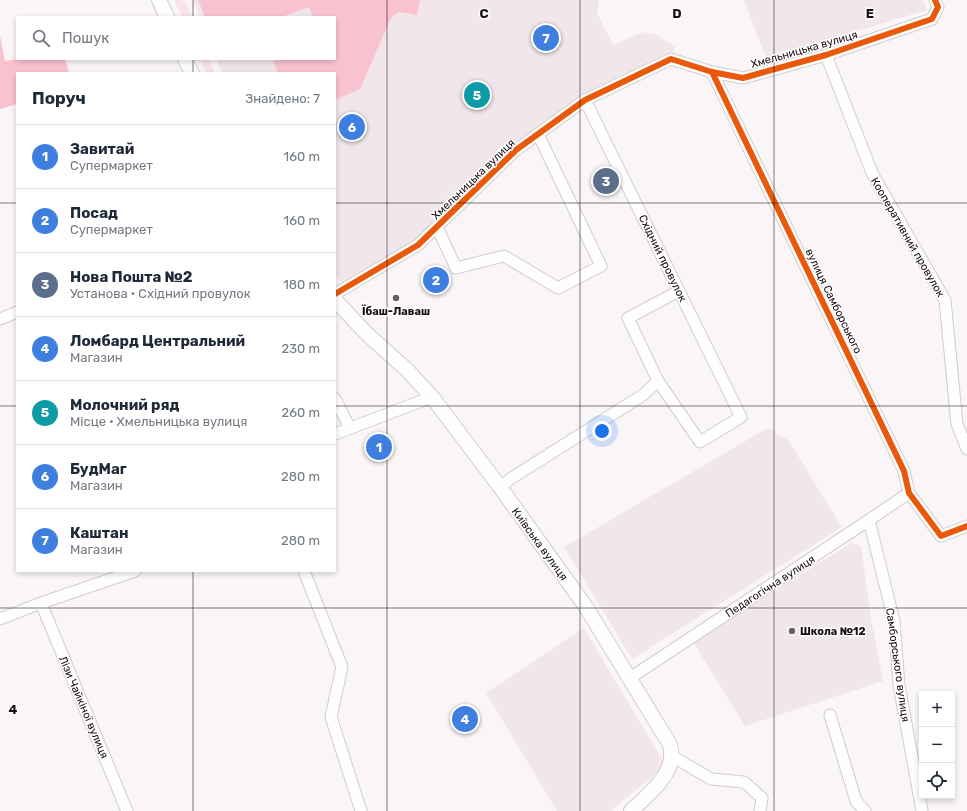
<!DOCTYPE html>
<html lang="uk">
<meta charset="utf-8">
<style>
:root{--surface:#fff;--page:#f2f2f3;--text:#1f2937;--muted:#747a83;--line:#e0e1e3;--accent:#686062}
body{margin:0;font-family:Rubik,sans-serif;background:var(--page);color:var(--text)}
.controls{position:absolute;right:12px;bottom:12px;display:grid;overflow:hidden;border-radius:0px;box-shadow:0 2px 6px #0003}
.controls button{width:36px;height:36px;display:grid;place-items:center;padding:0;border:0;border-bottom:1px solid var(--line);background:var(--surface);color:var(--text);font:20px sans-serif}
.you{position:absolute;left:602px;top:431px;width:14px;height:14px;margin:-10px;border:3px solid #fff;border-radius:50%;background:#1a73e8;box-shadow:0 0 0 6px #1a73e833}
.badge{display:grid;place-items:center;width:26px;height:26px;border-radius:50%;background:var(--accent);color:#fff;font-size:13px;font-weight:700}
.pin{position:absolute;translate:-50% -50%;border:2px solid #fff;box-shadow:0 1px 4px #0006}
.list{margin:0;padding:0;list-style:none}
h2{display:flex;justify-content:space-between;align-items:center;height:52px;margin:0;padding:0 16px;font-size:17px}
h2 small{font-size:13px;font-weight:400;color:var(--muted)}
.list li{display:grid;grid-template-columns:26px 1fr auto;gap:12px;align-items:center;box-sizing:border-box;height:64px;padding:0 16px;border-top:1px solid var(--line)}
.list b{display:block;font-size:15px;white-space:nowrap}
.list p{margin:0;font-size:13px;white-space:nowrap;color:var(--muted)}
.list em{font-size:13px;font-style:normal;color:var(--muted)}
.icon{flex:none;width:22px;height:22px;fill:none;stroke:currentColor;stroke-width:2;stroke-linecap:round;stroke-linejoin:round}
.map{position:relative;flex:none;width:967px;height:811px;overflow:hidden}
.search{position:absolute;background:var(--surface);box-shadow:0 2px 6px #0003;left:16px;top:16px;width:320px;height:44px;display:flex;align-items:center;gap:10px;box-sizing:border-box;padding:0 14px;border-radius:0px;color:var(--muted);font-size:15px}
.panel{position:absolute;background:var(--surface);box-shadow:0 2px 6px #0003;left:16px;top:72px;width:320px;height:500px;border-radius:0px}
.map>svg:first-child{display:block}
.built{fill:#f1e6e9}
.green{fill:#f9e4e9}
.forest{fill:#f9c2d0}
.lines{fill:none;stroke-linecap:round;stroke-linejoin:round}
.minor-casing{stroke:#d3cbcd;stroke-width:13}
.major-casing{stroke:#d3cbcd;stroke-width:16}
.minor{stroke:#fefefe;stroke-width:11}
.major{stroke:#fefefe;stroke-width:14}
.cycleway-casing{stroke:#fff;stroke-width:8}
.cycleway{stroke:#e8590c;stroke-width:6}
.grid{fill:none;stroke:#1a0f12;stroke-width:1;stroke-opacity:0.55}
.poi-dot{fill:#686062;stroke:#fff;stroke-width:1.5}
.labels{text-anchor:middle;stroke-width:3;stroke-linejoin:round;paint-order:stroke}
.street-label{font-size:11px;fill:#1a0f12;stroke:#fff}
.poi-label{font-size:11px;font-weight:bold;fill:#1a0f12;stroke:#fff}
.grid-label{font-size:13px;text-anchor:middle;font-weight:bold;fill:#1a0f12;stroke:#fff;stroke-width:3;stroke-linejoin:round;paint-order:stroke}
</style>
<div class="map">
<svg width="967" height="811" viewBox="0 0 967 811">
<rect width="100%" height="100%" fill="#faf6f7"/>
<g class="built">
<polygon points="193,0 599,0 597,13 613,45 643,32 657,35 675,47 671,56 583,97 417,242 343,285 335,274 335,73 222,73 217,59 335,59 335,17 200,17"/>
<polygon points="744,0 923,0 927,10 766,58"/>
<polygon points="768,428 788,440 842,527 632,659 564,547"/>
<polygon points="851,543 861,546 871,619 883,681 745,726 693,642"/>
<polygon points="584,628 666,766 610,811 557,811 486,693"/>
</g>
<g class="green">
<polygon points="174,0 185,0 192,17 182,17"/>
<polygon points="200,59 209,59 215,73 206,73"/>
</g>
<g class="forest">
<polygon points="198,0 420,0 417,15 398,12 391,18 360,89 335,100 335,73 278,73 273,62 281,59 335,59 335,17 313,17 309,7 282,17 205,17"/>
<polygon points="0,36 5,61 17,59 65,59 69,73 17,73 17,104 0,109"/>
</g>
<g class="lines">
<g class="minor-casing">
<g id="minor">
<polyline points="826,55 873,175 945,300 957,424 967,449"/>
<polyline points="712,72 904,471 909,493 941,536 967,526"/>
<polyline points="585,100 741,417 700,442 658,381"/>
<polyline points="437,227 456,268 504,256 558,288 601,266 538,134"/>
<polyline points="335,294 418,245 516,150 585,100 671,59 712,72 743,78 826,55 932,19 938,7 935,0"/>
<polyline points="0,319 17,312"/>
<polyline points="335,399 350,428"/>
<polyline points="335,434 432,397"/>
<polyline points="500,487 510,479 643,395 658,381 628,318 679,291"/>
<polyline points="869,520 894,621 899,685 922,811"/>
<polyline points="304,571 342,667 331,717 361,811"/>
<polyline points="41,603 127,811"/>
<polyline points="0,619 41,603 135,571"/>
<polyline points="630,678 869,520 909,493"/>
<polyline points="830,715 856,801 865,811"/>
<polyline points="672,756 711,779 744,782 762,798 760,811"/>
</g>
</g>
<g class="major-casing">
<g id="major">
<polyline points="159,0 167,17"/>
<polyline points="185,59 192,73"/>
<path d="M335,300L366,333L407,370L432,397L500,487L586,607L661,730C664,735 669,741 670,746C678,773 648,794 631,811"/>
</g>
</g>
<use href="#minor" class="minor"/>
<use href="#major" class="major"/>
<g class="cycleway-casing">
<g id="cycleway">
<polyline points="712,72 904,471 909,493 941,536 967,526"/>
<polyline points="335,294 418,245 516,150 585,100 671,59 712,72 743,78 826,55 932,19 938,7 935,0"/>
</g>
</g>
<use href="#cycleway" class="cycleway"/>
</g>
<path class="grid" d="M193,0V17M387,0V811M580,0V811M774,0V811M193,59V73M0,203H17M335,203H967M0,406H17M335,406H967M193,571V811M0,608H967"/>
<g class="poi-dot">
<circle cx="396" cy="298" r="4"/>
<circle cx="792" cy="631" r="4"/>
</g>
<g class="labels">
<g class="street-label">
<text transform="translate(804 49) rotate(-16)" y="4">Хмельницька вулиця</text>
<text transform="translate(473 179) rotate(-44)" y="4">Хмельницька вулиця</text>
<text transform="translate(908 237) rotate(60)" y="4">Кооперативний провулок</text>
<text transform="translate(663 258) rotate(64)" y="4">Східний провулок</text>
<text transform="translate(834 301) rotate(64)" y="4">вулиця Самборського</text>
<text transform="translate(540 544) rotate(54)" y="4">Київська вулиця</text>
<text transform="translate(770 586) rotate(-33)" y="4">Педагогічна вулиця</text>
<text transform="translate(898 665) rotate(82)" y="4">Самборського вулиця</text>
<text transform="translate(84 707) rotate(67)" y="4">Лізи Чайкіної вулиця</text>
</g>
<g class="poi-label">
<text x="396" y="315">Їбаш-Лаваш</text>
<text x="800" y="635" text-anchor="start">Школа №12</text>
</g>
</g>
<g class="grid-label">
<text x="484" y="18">C</text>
<text x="677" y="18">D</text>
<text x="870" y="18">E</text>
<text x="13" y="714">4</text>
</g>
</svg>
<div class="controls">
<button>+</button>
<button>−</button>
<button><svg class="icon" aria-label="locate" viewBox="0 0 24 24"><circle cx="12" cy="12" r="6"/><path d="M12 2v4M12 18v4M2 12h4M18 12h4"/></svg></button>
</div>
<div class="you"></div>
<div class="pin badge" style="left:379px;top:447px;background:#3f7fe0">1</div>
<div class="pin badge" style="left:436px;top:280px;background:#3f7fe0">2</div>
<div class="pin badge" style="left:606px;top:181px;background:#5c6f8a">3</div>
<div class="pin badge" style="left:465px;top:719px;background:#3f7fe0">4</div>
<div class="pin badge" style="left:477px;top:95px;background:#0f9aa8">5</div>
<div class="pin badge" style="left:352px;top:127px;background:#3f7fe0">6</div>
<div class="pin badge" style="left:546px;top:38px;background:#3f7fe0">7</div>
<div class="search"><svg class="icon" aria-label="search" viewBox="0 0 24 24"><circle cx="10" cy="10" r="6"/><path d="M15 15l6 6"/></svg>Пошук</div>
<section class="panel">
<h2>Поруч<small>Знайдено: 7</small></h2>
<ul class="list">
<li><span class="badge" style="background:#3f7fe0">1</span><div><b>Завитай</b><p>Супермаркет</p></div><em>160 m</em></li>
<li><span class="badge" style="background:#3f7fe0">2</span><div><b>Посад</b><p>Супермаркет</p></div><em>160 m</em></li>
<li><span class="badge" style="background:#5c6f8a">3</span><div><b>Нова Пошта №2</b><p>Установа · Східний провулок</p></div><em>180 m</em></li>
<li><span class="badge" style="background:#3f7fe0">4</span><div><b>Ломбард Центральний</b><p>Магазин</p></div><em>230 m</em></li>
<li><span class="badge" style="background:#0f9aa8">5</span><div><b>Молочний ряд</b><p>Місце · Хмельницька вулиця</p></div><em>260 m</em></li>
<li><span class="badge" style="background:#3f7fe0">6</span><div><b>БудМаг</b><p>Магазин</p></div><em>280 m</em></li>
<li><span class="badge" style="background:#3f7fe0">7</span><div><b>Каштан</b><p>Магазин</p></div><em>280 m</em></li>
</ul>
</section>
</div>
